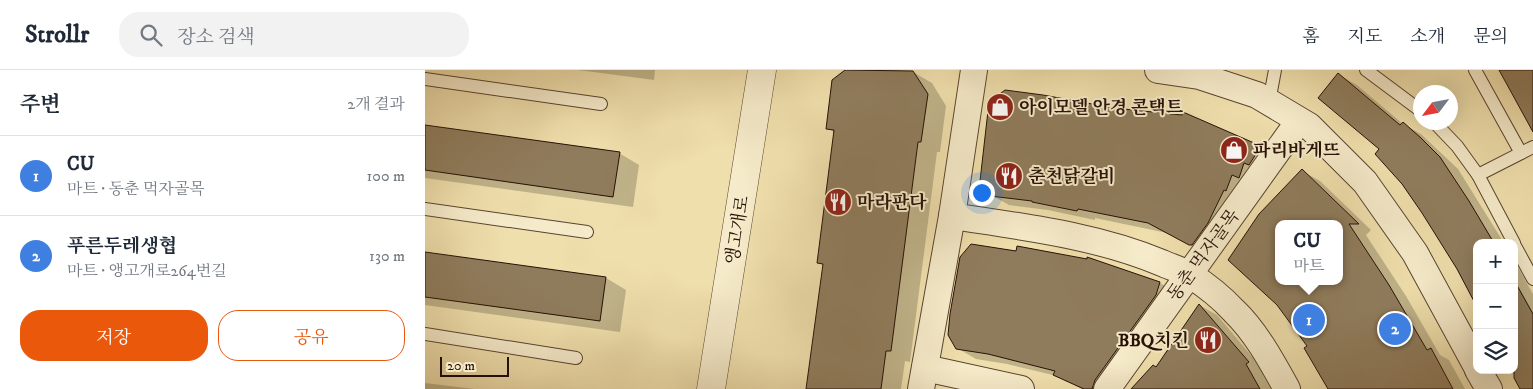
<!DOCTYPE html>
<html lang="ko">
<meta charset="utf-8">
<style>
:root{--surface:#fff;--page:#f2f2f3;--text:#1f2937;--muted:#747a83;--line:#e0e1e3;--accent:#ea580c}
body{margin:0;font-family:"IM FELL DW Pica","Noto Serif KR",serif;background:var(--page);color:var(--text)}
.controls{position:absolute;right:15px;bottom:15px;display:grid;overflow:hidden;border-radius:10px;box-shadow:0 5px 20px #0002}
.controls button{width:45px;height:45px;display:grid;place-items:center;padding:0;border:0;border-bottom:1px solid var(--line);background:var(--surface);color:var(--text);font:25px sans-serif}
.compass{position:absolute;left:988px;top:15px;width:45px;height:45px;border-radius:50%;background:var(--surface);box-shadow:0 5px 20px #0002;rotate:238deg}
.scale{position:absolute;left:15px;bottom:12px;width:69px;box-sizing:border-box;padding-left:5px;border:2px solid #271006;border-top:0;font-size:14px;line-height:18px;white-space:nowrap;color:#271006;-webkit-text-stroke:4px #f5eac9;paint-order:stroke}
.you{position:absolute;left:556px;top:122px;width:18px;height:18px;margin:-12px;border:4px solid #fff;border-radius:50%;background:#1a73e8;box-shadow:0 0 0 8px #1a73e833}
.badge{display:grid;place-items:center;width:32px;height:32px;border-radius:50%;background:var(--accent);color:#fff;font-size:16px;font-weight:700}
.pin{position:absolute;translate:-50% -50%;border:2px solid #fff;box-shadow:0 1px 5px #0006}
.popup{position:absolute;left:850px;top:150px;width:68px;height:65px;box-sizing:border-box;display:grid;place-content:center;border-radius:10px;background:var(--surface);filter:drop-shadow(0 1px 4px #0005);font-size:16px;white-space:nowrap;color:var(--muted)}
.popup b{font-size:19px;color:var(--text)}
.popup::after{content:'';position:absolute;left:50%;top:100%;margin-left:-10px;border:10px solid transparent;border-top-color:var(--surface)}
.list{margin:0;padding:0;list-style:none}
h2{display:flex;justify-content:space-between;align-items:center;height:65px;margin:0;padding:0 20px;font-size:21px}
h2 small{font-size:16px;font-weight:400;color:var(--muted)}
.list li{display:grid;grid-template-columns:32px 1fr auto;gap:15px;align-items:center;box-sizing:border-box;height:80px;padding:0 20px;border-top:1px solid var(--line)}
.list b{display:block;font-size:19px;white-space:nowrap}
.list p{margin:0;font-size:16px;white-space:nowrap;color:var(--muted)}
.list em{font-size:16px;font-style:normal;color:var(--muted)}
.actions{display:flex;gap:10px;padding:15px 20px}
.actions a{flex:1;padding:11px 0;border:1px solid var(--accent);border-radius:20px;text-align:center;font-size:18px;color:var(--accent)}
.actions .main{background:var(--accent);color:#fff}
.icon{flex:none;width:28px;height:28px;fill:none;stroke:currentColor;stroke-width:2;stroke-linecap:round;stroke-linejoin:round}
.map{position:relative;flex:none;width:1108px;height:319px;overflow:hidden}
header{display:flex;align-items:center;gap:30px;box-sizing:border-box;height:70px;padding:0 25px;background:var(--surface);border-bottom:1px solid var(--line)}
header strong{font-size:24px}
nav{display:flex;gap:28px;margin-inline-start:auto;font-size:18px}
.search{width:350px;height:45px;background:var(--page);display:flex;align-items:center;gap:12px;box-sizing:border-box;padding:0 18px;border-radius:20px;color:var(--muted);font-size:19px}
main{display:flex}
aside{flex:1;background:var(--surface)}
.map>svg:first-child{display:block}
.shadow{fill:#0003;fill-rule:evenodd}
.building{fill:#8f7c5c;stroke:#271006;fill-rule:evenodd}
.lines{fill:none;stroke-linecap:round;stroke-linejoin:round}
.service-casing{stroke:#594430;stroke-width:14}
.minor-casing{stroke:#594430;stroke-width:28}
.tertiary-casing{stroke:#594430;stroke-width:29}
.service{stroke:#f5eac9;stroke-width:12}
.minor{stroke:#f5eac9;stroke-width:26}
.tertiary{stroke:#f5eac9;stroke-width:28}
.labels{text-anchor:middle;stroke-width:4;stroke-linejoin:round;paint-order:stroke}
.poi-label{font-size:18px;font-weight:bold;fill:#271006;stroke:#f5eac9;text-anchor:start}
.street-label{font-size:18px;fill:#271006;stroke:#f5eac9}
</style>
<header>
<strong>Strollr</strong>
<div class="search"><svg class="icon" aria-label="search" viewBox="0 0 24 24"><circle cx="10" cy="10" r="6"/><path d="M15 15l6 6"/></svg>장소 검색</div>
<nav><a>홈</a><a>지도</a><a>소개</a><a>문의</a></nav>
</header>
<main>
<aside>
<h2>주변<small>2개 결과</small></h2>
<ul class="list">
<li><span class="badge" style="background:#3f7fe0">1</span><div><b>CU</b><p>마트 · 동춘 먹자골목</p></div><em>100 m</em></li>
<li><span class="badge" style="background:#3f7fe0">2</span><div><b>푸른두레생협</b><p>마트 · 앵고개로264번길</p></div><em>130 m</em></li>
</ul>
<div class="actions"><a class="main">저장</a><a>공유</a></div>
</aside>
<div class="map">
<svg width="1108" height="319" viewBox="0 0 1108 319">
<rect width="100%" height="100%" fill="#efdfac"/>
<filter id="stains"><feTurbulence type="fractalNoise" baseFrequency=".004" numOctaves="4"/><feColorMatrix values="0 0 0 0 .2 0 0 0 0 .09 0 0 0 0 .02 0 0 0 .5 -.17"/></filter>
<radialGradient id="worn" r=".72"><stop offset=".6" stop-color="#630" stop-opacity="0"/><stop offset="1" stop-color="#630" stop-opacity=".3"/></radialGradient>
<g class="shadow">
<polygon points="153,0 230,0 229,10"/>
<polygon points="422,0 471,0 488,2 507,13 521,36 515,82 512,82 485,292 480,291 476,319 383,319 399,196 393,192 410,63 402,58 409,10"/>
<polygon points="914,5 932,15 978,54 996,64 1033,99 1079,173 1052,173 1033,198 956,79"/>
<polygon points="689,39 758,47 759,43 836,77 853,87 785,185 742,163 670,148 670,150 623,140 584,135 566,125"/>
<polygon points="0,57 194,83 214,95 208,137 0,108"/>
<path d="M877,101L895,111L946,160L941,165L981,226L1015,285L1024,290L1040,319H904L884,277L853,234L805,190ZM854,154H914V211H854Z"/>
<polygon points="0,183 181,208 201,220 195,262 0,235"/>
<polygon points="1089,190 1108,224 1108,319 1096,319 1087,300 1089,300"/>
<polygon points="735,213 752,223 689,319 657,319 632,306 582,294 551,289 532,278"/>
<polygon points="774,235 792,245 841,303 838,305 846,319 708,319 732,299"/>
<polygon points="0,313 49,319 0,319"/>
</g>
<g class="building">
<polygon points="420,0 488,1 503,24 496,72 493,72 466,281 461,281 456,319 381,319 398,194 392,193 409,60 401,59 407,10"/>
<polygon points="1074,0 1108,0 1108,62"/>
<polygon points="913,3 975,55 978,52 996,68 1015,87 1044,131 1069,173 1052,173 1052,237 1032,199 997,143 977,114 950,84 954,79 893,28"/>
<polygon points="580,20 618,25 689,38 757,45 758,42 836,76 824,95 819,93 814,108 807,105 801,121 799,120 783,153 767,175 764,175 723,153 653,139 652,141 607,132 607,131 565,126 555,111 564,32"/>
<polygon points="0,55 195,82 188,127 0,100"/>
<path d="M877,99L934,154H924L964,215L1002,280L1006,278L1028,319H903L879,278L882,276L852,235L803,190L834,144ZM854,154H914V211H854Z"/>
<polygon points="546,174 591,181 592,176 662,189 662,187 735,212 731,225 670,310 667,319 659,319 628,305 630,301 563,284 531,279 523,265 525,244 535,187"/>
<polygon points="0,182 181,207 175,251 0,227"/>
<polygon points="1089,210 1108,244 1108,319 1095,319 1089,308"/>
<polygon points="774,234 824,292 821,294 835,319 706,319 728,295 731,297"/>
</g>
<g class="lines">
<g class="service-casing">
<g id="service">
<polyline points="941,0 996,41"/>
<polyline points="1050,0 1096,83"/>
<polyline points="0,9 176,34"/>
<polyline points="844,32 850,0"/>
<polyline points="1009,52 1032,76 1053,105 1089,173"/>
<polyline points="1053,105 1108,77"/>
<polyline points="0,139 162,162"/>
<polyline points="1089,174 1108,209"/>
<polyline points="0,264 151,288"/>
</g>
</g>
<g class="minor-casing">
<g id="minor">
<polyline points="733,0 774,6 832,25 884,56 940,112 990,183 1052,297"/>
<path d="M527,146C598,157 670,165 737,193C746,197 756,200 765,205C781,215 796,227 809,241C831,262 847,292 862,319"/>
<polyline points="500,298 596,319"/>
<polyline points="1053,300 1064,319"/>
<polyline points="496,319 527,146 549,0"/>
<polyline points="682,319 874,51"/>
</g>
</g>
<g class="tertiary-casing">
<polyline id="tertiary" points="286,319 337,0"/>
</g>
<use href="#service" class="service"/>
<use href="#minor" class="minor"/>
<use href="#tertiary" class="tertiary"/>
</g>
<defs>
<g id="shop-disc" transform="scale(1.4375)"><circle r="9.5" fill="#8f2418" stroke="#f5eac9"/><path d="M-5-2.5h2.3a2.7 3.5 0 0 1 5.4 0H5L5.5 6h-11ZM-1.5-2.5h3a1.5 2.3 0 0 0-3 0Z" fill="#fff"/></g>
<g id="restaurant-disc" transform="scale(1.4375)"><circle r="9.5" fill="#8f2418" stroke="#f5eac9"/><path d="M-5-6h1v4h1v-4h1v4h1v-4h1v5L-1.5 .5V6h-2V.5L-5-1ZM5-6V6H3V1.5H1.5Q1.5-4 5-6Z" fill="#fff"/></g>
</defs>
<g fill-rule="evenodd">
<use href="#shop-disc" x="575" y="37"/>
<use href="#shop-disc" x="809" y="80"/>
<use href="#restaurant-disc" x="584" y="106"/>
<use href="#restaurant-disc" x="413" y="132"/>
<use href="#restaurant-disc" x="783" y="270"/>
</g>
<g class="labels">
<g class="poi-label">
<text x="594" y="43">아이모델 안경 콘택트</text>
<text x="828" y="86">파리바게뜨</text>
<text x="603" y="112">춘천닭갈비</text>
<text x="432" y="138">마라판다</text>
<text x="764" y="276" text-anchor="end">BBQ치킨</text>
</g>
<g class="street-label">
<text transform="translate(312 160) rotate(-81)" y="6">앵고개로</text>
<text transform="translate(778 185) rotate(-54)" y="6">동춘 먹자골목</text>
</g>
</g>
<rect width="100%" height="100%" filter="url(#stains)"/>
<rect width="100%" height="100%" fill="url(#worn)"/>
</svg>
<div class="controls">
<button>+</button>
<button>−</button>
<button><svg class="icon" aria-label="layers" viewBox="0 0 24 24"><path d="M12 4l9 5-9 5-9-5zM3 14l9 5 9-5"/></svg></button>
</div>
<svg class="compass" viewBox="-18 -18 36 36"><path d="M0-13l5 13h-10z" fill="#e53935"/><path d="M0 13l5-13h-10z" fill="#747a83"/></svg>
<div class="scale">20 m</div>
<div class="you"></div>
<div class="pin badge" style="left:884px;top:250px;background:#3f7fe0">1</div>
<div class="popup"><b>CU</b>마트</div>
<div class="pin badge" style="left:970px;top:259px;background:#3f7fe0">2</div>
</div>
</main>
